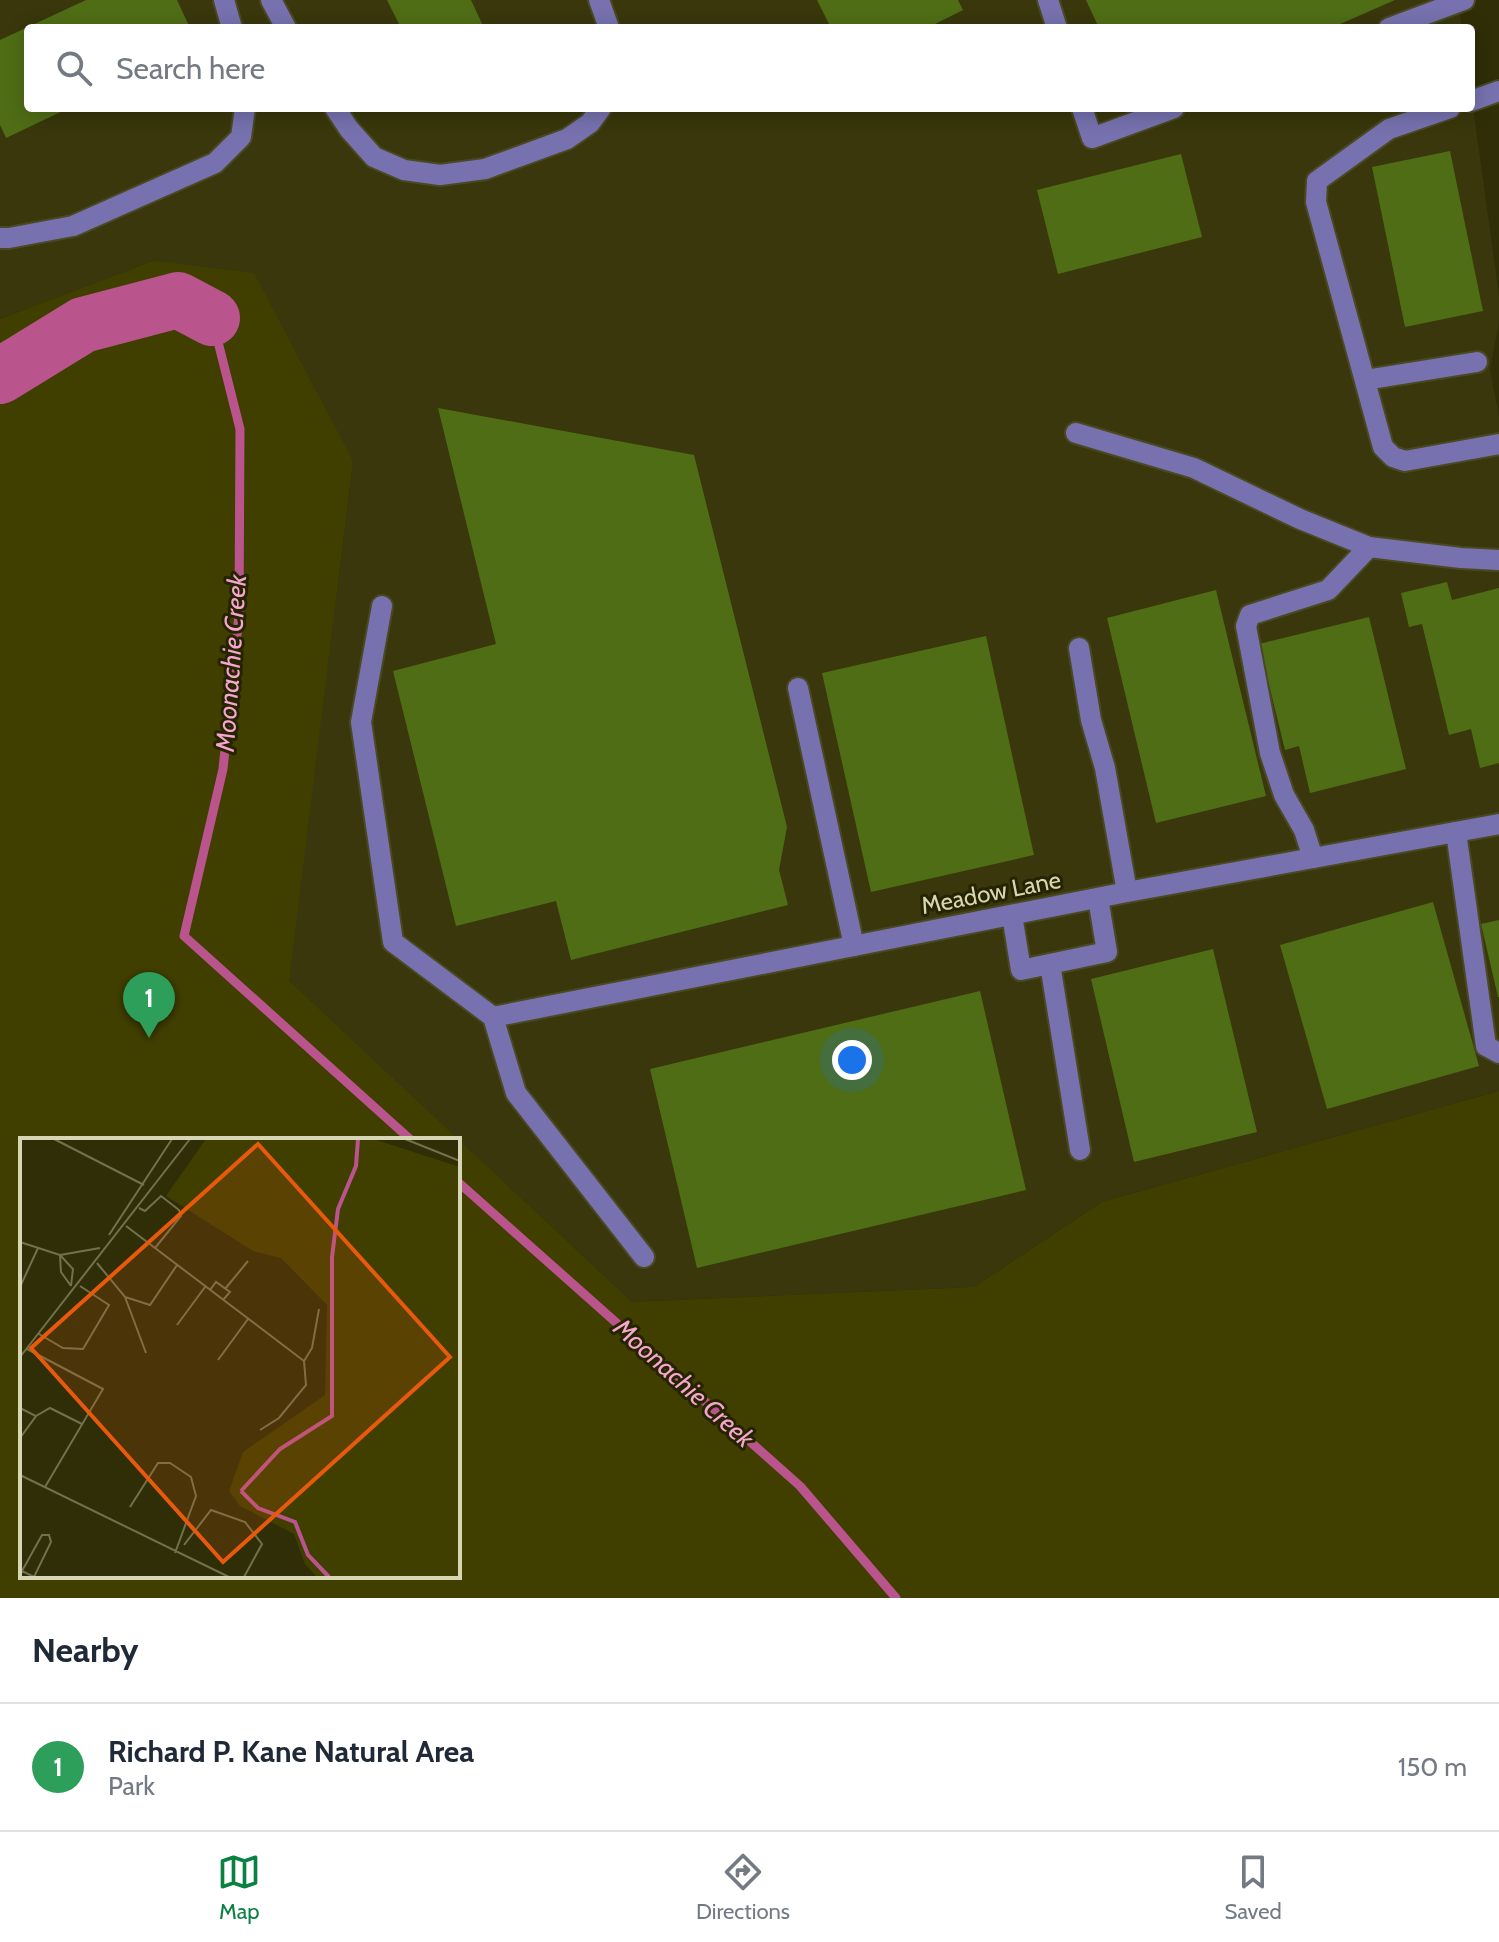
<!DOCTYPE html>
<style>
:root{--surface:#fff;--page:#f2f2f3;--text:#1f2937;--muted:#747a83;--line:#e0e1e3;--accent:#0b8043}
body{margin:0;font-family:Cabin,sans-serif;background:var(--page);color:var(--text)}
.you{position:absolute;left:852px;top:1060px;width:28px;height:28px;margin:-20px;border:6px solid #fff;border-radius:50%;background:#1a73e8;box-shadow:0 0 0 12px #1a73e833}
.badge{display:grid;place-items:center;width:52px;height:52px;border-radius:50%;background:var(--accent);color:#fff;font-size:26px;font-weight:700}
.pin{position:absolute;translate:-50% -66px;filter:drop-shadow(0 2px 4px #0008)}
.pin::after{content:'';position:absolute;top:42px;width:28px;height:24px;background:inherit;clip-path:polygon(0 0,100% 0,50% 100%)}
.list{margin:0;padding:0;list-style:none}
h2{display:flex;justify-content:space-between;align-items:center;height:104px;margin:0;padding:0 32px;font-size:34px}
h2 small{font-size:26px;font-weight:400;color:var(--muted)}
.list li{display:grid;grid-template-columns:52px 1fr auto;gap:24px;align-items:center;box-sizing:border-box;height:128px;padding:0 32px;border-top:2px solid var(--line)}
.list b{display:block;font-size:30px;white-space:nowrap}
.list p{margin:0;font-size:26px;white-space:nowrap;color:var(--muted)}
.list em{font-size:26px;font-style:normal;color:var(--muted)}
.icon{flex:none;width:44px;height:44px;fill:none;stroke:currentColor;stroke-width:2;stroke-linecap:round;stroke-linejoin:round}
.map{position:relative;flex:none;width:1499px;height:1598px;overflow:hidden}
.search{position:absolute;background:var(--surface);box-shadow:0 4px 20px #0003;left:24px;right:24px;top:24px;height:88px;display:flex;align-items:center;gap:20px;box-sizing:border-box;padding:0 28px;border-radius:8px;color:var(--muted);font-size:30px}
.sheet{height:232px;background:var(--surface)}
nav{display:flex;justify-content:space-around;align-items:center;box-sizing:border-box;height:112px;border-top:2px solid var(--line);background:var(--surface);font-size:22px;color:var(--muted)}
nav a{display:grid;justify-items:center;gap:4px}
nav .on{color:var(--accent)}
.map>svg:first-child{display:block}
.built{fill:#39370b}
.green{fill:#413f00;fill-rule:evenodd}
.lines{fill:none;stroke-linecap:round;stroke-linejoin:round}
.stream{stroke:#ba548d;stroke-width:9}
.river{stroke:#ba548d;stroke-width:56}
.building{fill:#4f6d15}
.minor-casing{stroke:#4a4923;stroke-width:24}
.minor{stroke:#7772af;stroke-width:20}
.labels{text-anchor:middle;stroke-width:6;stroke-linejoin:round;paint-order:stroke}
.street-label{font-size:24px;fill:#d6d6b4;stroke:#262400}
.water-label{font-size:26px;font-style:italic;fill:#f6a7d0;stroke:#262400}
.inset-river{fill:none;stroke:#ba548d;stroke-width:4}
.inset-road{fill:none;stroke:#72714c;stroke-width:2}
.view{fill:#e8590c;fill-opacity:0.15;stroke:#e8590c;stroke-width:4}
.inset-edge{fill:none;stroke:#d6d6b4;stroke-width:4}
</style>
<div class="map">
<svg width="1499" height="1598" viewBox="0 0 1499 1598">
<rect width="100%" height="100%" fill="#2f2e07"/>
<polygon class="built" points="0,0 1458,0 1462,28 28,28 28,108 1471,108 1471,93 1499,295 1499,322 1490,370 1499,416 1499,1091 1102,1202 974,1287 632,1302 288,981 353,461 153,261 0,319"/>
<path class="green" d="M153,261L254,273L353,461L289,981L632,1302L974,1287L1102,1202L1499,1091V1598H0V319ZM22,1140H458V1576H22Z"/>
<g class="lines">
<g class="stream">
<polyline points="212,318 240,429 239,615 223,769 184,936 411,1140"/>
<polyline points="458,1182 800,1486 896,1598"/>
</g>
<polyline class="river" points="0,376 83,325 178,300 212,318"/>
</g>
<g class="building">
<polygon points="86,0 177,0 190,28 28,28 28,108 69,108 6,138 0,125 0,40"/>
<polygon points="387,0 471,0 484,28 401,28"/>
<polygon points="817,0 958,0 963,10 927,28 831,28"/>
<polygon points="1086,0 1395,0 1331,28 1099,28"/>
<polygon points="1450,151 1483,311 1405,327 1372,167"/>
<polygon points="1181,154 1202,237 1058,274 1037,190"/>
<polygon points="438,408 694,455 787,827 779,870 788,905 571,960 556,901 456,926 393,671 496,644"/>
<polygon points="1447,582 1452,600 1499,588 1499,763 1480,768 1471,729 1449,735 1422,624 1409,627 1401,593"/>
<polygon points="1216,590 1266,796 1156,823 1107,618"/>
<polygon points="1369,617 1406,769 1310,793 1299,746 1285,750 1259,644"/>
<polygon points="986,636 1034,855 871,892 822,673"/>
<polygon points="1433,902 1479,1066 1327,1109 1280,945"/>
<polygon points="1499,920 1499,997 1498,997 1481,924"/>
<polygon points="1213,949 1257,1132 1134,1162 1091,979"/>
<polygon points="980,991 1026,1190 697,1268 650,1069"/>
</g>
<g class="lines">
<g class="minor-casing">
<g id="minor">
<polyline points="224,0 232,28"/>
<polyline points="271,0 286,28"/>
<polyline points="599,0 609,28"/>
<polyline points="1048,0 1057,28"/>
<polyline points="1389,28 1464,0"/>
<polyline points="1471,101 1499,91"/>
<polyline points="335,108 349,129 374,157 404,170 440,175 485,169 567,139 590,123 601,108"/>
<polyline points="1082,108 1092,138 1174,108"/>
<polyline points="1450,108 1389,129 1317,181 1316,202 1383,447 1393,457 1405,461 1499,444"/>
<polyline points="0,238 9,238 73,226 215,163 241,137 245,108"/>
<polyline points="1365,380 1477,362"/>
<polyline points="1076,433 1194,468 1300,519 1369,547"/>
<polyline points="382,606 361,722 393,942 493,1017 516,1093 644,1257"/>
<polyline points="1079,648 1091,720 1105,768 1127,892"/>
<polyline points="798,688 854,946"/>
<polyline points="1456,832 1486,1046 1499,1053"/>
<polyline points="1313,858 1304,830 1284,795 1270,753 1246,626 1250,615 1328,590 1369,547 1461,558 1499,560"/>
<polyline points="1012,915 1021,970 1107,952 1098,898"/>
<polyline points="1050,964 1080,1150"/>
<polyline points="493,1017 1127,892 1499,824"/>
</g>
</g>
<use href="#minor" class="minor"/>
</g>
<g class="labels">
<g class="street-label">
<text transform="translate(991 893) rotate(-11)" y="8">Meadow Lane</text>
</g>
<g class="water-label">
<text transform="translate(231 663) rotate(-86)" y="9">Moonachie Creek</text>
<text transform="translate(684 1383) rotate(42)" y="9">Moonachie Creek</text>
</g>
</g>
<g transform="translate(20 1138)">
<rect width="440" height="440" fill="#2f2e07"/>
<path d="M186,1H353L440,29V439H297L285,426L274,396L220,368L209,353L223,314L305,257L307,167L261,120L233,113L146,58Z" fill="#413f00"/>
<path class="inset-river" d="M221,353L260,311L312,278V119L318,71L336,28L338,1M221,353L238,370L275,384L288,417L309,439"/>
<path class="inset-road" d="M34,1L124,47M385,1L440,23M119,70L125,73L141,58L159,72L161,78L135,110M106,88L284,223M89,97L152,1M0,104L40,117L41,134L51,148M40,117L80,110M40,117L53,131L51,148M77,125L105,159L130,167L157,127M0,149L18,110M205,151L228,123M190,152L196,144L210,154L203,162M105,159L126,215M157,187L185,149M19,196L43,210L63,211L89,167L60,148M7,211L83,251L25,349M0,219L170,1M198,222L228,181M0,270L16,278L0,300M16,278L30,270L62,286M240,292L259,280L286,247L284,223L292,210L299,171M0,337L209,439M110,369L138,325H150L171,339L176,358L155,415M164,407L191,372L225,384L242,406L224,439M0,432L14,439L31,404L29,397H22L2,433L0,436"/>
<path class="view" d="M238,6L430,219L203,424L11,210Z"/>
<rect width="440" height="440" class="inset-edge"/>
</g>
</svg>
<div class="you"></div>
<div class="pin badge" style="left:149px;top:1038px;background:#2e9e5b">1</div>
<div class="search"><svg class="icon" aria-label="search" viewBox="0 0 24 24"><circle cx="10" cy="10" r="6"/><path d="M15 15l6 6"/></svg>Search here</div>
</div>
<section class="sheet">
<h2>Nearby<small></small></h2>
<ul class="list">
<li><span class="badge" style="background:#2e9e5b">1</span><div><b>Richard P. Kane Natural Area</b><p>Park</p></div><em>150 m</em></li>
</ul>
</section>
<nav>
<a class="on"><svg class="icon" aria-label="map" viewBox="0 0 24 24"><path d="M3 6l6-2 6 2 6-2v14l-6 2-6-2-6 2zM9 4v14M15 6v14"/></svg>Map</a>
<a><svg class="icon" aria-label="directions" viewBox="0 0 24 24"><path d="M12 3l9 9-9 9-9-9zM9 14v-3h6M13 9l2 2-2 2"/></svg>Directions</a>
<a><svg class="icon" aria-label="saved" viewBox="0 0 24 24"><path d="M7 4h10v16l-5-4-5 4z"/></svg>Saved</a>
</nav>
